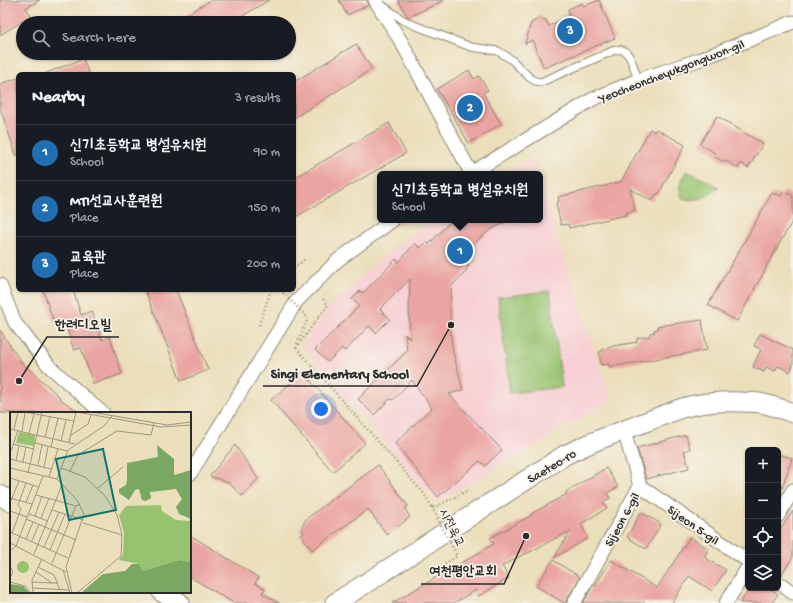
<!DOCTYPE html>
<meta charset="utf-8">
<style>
:root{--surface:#171b24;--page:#242831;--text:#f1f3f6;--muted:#9ea1a6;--line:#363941;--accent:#1f6fb2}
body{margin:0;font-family:"Gochi Hand","Poor Story",sans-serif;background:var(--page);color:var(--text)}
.controls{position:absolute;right:12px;bottom:12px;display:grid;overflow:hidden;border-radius:6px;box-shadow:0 1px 3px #0004}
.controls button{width:36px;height:36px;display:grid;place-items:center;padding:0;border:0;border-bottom:1px solid var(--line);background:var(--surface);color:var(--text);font:20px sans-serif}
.you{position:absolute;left:321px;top:409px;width:14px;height:14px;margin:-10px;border:3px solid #fff;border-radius:50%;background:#1a73e8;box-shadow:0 0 0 6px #1a73e833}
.badge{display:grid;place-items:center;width:26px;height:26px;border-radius:50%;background:var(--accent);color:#fff;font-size:13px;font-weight:700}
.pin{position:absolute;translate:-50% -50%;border:2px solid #fff;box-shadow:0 1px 4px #0006}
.popup{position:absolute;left:377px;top:171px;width:166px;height:52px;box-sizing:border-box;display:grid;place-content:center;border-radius:6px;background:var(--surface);filter:drop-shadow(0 1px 3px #0005);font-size:13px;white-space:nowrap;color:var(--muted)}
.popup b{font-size:15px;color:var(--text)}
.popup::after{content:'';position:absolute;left:50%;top:100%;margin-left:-8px;border:8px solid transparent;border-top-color:var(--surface)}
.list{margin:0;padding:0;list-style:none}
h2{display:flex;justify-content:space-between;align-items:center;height:52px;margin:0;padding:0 16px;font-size:17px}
h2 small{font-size:13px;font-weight:400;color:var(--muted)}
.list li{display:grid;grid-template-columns:26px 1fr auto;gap:12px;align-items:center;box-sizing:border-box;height:56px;padding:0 16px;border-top:1px solid var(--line)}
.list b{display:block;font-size:15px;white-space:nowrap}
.list p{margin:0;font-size:13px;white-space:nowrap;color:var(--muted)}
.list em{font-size:13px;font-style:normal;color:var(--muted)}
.icon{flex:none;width:22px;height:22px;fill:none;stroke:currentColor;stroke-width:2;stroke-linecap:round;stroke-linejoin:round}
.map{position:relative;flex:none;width:793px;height:603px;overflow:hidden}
.search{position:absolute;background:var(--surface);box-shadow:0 1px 3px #0004;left:16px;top:16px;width:280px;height:44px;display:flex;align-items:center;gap:10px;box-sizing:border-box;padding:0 14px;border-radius:22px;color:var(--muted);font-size:15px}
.panel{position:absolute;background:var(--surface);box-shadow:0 1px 3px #0004;left:16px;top:72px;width:280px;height:220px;border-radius:6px}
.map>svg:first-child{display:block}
.built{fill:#f7cfd4}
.green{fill:#97c26f;stroke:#61764d}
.building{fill:#eaa4a1}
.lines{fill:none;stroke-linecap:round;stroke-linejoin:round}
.lane-casing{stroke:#8b8573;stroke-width:9}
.street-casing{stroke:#8b8573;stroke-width:15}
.secondary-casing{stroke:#8b8573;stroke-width:21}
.path{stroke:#8b8573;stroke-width:2.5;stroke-dasharray:1 3;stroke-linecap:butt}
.lane{stroke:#fff;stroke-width:7}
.street{stroke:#fff;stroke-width:13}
.secondary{stroke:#fff;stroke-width:19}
.path-bridge{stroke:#8b8573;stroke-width:2.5;stroke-dasharray:1 3;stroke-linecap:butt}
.labels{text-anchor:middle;stroke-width:3.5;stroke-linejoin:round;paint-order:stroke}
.street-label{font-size:13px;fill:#2b2b2b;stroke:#f7f3e8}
.inset-road{fill:none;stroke:#9e9781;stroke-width:1}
.view{fill:#0f766e;fill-opacity:0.15;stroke:#0f766e;stroke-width:2}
.inset-edge{fill:none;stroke:#2b2b2b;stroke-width:2}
.leader{fill:none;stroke:#2b2b2b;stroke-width:1.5}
.callout-dot{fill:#2b2b2b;stroke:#f7f3e8;stroke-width:1.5}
.callout-label{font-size:14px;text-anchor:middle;font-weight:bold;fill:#2b2b2b;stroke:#f7f3e8;stroke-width:3.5;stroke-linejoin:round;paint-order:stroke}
</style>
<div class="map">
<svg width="793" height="603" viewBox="0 0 793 603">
<rect width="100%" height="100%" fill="#f7f3e8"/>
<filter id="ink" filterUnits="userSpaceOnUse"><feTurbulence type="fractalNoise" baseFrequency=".025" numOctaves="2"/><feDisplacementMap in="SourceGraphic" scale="8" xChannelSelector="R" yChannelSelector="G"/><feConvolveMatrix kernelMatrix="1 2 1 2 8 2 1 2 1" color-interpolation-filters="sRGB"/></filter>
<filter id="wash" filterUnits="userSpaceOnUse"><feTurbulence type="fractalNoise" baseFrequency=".012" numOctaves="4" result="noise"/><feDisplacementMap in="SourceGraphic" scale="16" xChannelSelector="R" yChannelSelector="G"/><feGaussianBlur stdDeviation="0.9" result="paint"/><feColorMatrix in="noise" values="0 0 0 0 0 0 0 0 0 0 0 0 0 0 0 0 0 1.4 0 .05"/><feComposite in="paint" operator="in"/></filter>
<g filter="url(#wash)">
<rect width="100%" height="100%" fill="#ebdfbb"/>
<g class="built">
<polygon points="531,158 537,174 505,174"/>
<polygon points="540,185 611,400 526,451 437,502 349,402 301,344 331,305 390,250 433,220 540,220"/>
</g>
<g class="green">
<path d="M687,171L719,187C707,198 700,201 683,199C678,189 679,180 687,171Z"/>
<polygon points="550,291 562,387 510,393 498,297"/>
</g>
<g id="blocks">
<g class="building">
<polygon points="0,0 40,0 26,8 31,16 0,35"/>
<polygon points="211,0 269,0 231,23 173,23"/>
<polygon points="339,0 367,0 369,5 347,15"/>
<polygon points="398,0 444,0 409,17 408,17"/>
<polygon points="599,0 615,38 544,68 532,40 525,44 531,23 541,17 543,20 545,19 549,26 569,16 568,9 582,3 584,6"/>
<polygon points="356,44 372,69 294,118 294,82"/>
<polygon points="83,59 89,74 46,74 46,73"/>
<polygon points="469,70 474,79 479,76 488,90 483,93 501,124 469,143 437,89"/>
<polygon points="18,78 18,155 16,155 0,108 0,84"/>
<polygon points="717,116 763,144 748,168 741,163 738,168 725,160 724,162 714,156 715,153 700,144"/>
<polygon points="389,123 406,153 294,218 294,178"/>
<polygon points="650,129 654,132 656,129 685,145 658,195 656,194 652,201 630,189 635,210 626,213 626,215 569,228 568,224 561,225 556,203 559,201 558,197 621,182"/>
<polygon points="784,191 793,196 793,220 765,269 766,269 754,289 755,289 737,321 708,305 772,193 775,195 776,193 781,196"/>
<polygon points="452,220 509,220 489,231 479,239 467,252 468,267 463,275 452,285 450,304 450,330 453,352 463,390 449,394 502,450 485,466 480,461 438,497 395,443 432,408 412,380 393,400 390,399 374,415 358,399 407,351 405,334 410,339 409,309 410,279 380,309 390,319 376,333 369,326 345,351 342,348 328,362 315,350 359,306 352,299 360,291 363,293 396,259 399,262 415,243 420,248 427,242 429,244"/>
<polygon points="43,290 73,290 81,315 92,311 102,340 110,337 122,374 93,384 81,348 74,350 64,320 54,323"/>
<polygon points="145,290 176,290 208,370 181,381"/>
<polygon points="702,320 707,350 609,367 609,364 601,365 599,352 602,352 602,349 608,348 608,347 637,342 637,338 650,336 650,333 655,332 654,330 658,329 657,326"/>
<polygon points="0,330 21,362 60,397 59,398 80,413 0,413"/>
<polygon points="760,334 793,350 793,365 790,372 778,366 775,371 766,367 764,372 753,367 761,349 754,346"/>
<polygon points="303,372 365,443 333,472 271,400"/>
<polygon points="686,435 690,449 684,451 689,468 646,479 637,448"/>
<polygon points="235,445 258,479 242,496 229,483 210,476"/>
<polygon points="778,454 792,458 780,494 778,494"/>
<polygon points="378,465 408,506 405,509 410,517 387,535 368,509 312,550 301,535 304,533 301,529 306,519"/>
<polygon points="606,468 618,487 607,493 610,498 603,502 607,508 581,524 588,538 554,558 571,530 526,554 526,553 502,566 509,578 479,596 476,590 454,603 392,603 494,544 490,538 532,515 531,514 567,494 566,492"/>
<polygon points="793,511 793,557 781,575 778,574 778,533"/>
<polygon points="641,512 661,524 646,549 627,537"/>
<polygon points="190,535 259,578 255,583 265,589 262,593 279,603 234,603 190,577"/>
<polygon points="690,537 709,549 704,557 726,570 712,591 689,576 672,603 583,603 593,585 595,586 611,560 657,588"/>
<polygon points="553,560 580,577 567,599 566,603 564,603 536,586"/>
<polygon points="750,588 769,588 778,594 772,603 740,603"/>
</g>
</g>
</g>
<g filter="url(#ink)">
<use href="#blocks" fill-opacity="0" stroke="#8b8573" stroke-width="1"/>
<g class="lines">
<g class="lane-casing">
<path id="lane" d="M382,5L403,20L414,25L471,47L498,51L512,60L530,78L535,81L541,82L615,50C617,50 620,49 622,50C631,52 635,72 638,80"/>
</g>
<g class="street-casing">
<g id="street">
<polyline points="375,0 402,43 471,173"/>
<polyline points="470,174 593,99 638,80 698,60 747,41 793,22"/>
<polyline points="0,285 15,323 49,366 93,405 103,413"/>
<polyline points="190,474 296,302 338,260 393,220"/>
<polyline points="640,486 748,561"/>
<polyline points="778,516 793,490"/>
<polyline points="778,582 793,593"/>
<polyline points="574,603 640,486 624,431"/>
<polyline points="726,603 748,567"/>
</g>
</g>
<g class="secondary-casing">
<g id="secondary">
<polyline points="0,495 11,502"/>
<polyline points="162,592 180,603"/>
<path d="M335,603L385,571L565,455L593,442L682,408C702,402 721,401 741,402C747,402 754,402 760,403C771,405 782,409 793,413"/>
</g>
</g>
<g class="path">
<polyline points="294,268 305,259"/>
<polyline points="259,325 271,290"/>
<polyline points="297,344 308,318"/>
<polyline points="296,348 425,495 432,507"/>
<polyline points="296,348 328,305 323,299"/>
<polyline points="433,508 469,490"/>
<polyline points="428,574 457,556"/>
</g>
<use href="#lane" class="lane"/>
<use href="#street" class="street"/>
<use href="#secondary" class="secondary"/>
<g class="path-bridge">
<polyline points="280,290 308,318"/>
<polyline points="432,507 457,556"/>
</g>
</g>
</g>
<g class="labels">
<g class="street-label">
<text transform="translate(671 70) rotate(-21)" y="5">Yeocheoncheyukgongwon-gil</text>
<text transform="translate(551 465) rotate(-31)" y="5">Saeteo-ro</text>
<text transform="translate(621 519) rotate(-61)" y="5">Sijeon 6-gil</text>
<text transform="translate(694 524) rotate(35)" y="5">Sijeon 5-gil</text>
<text transform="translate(453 527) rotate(63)" y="5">시전육교</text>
</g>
</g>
<g transform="translate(10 412)">
<rect width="181" height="181" fill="#ebdfbb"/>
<path d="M9,20L25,23L24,34L6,31ZM151,93L152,99L166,108L181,109V150L169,148L133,159L129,152L109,148L113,142L114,121L109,103L116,94ZM7 155a6 6 0 1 1 12 0a6 6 0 1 1-12 0Z" fill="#97c26f"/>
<path d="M147,33L164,47V63L181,58V107L169,102L166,95L172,87L166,77L140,80L141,86L136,89L132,88L129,77L125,78L119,88L109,81V77L116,73L117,68V51L148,45ZM169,148L181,150V181H71L93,162L115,159L122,152H129L133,159ZM0,172L13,174L20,181H0Z" fill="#79a862"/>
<path class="inset-road" d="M14,0L64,9M67,0L151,15L181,13M81,0L157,13L181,10M0,17L65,32M4,17L8,0M12,19L15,1M19,21L24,2M61,23L78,12L81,3M35,25L40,5M51,29L56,8M59,30L66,0M25,31L57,39M3,32L24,37M41,35L48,6M0,42L8,18M0,47L41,57M6,49L9,33M13,50L16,35M28,53L32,33M34,55L38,35M0,56L47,67M51,56L75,65L95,84L107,103L112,123L111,144L67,181M60,59L68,43L107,19L141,23L144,11M18,61L32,0M39,65L48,37M0,66L29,75M88,76L113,55M26,83L66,94L70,92M0,86L22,92M16,90L23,73M0,91L9,69M42,98L74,108M0,99L17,105M19,102L38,109M25,104L32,84M31,106L39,86M16,107L66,128M73,111L112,123M0,120L58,146M2,121L11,97L8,93L16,71M16,127L23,110M22,129L29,112M0,131L56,160M34,135L49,100M40,138L55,102M0,139L6,134L33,64M24,142L52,73M42,151L66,94M0,153L3,161L0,165M28,155L44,163L50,178M53,158L60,181M26,160L42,171H48M0,170L15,174L21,181M22,170L42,171M23,176L59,178M23,181L22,168L32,147M62,181L56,155L74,102L67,88L47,67L58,38L94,14L102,4"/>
<path class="view" d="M93,37L106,98L59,108L46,47Z"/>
<rect width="181" height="181" class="inset-edge"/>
</g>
<path class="leader" d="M19 381L47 337H119M451 325L417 386H263M526 536L504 584H421"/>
<g class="callout-dot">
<circle cx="19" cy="381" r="4"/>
<circle cx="451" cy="325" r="4"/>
<circle cx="526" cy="536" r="4"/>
</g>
<g class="callout-label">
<text x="83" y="329">한려디오빌</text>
<text x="340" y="378">Singi Elementary School</text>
<text x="463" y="575">여천평안교회</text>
</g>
</svg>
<div class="controls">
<button>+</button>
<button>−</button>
<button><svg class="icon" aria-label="locate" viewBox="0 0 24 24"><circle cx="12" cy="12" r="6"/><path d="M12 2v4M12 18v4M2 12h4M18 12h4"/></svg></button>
<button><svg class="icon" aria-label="layers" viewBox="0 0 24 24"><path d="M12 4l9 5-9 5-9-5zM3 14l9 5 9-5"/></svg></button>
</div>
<div class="you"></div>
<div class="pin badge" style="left:460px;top:251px">1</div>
<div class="popup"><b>신기초등학교 병설유치원</b>School</div>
<div class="pin badge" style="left:470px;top:108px">2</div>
<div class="pin badge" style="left:570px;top:31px">3</div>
<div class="search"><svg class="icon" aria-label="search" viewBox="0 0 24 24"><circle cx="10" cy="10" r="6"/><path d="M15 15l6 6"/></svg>Search here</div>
<section class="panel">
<h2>Nearby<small>3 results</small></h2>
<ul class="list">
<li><span class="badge">1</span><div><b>신기초등학교 병설유치원</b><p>School</p></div><em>90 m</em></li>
<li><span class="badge">2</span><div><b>MTI선교사훈련원</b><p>Place</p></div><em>150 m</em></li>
<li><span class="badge">3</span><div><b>교육관</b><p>Place</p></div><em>200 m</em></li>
</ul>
</section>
</div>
